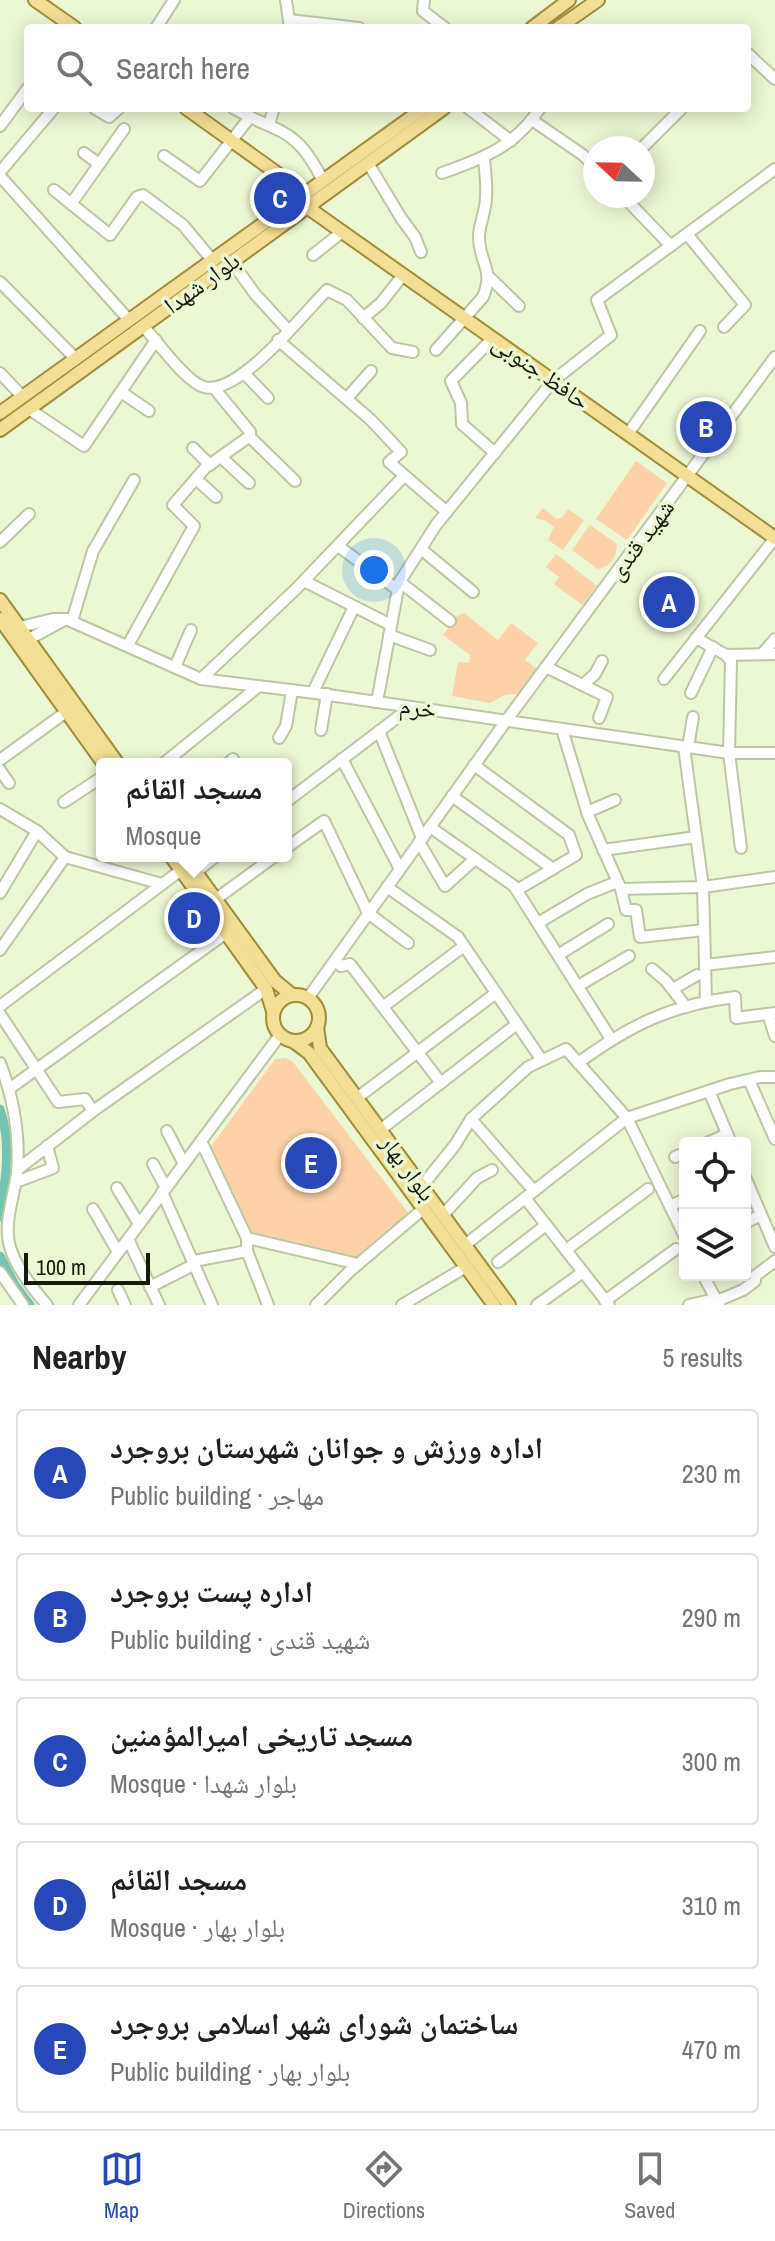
<!DOCTYPE html>
<meta charset="utf-8">
<style>
:root{--surface:#fff;--page:#f2f2f2;--text:#202124;--muted:#757577;--line:#e0e0e0;--accent:#2848b8}
body{margin:0;font-family:"Archivo Narrow","Noto Naskh Arabic",sans-serif;background:var(--page);color:var(--text)}
.controls{position:absolute;right:24px;bottom:24px;display:grid;overflow:hidden;border-radius:8px;box-shadow:0 4px 20px #0003}
.controls button{width:72px;height:72px;display:grid;place-items:center;padding:0;border:0;border-bottom:2px solid var(--line);background:var(--surface);color:var(--text);font:40px sans-serif}
.compass{position:absolute;left:583px;top:136px;width:72px;height:72px;border-radius:50%;background:var(--surface);box-shadow:0 4px 20px #0003;rotate:292deg}
.scale{position:absolute;left:24px;bottom:20px;width:126px;box-sizing:border-box;padding-left:8px;border:4px solid #161a0d;border-top:0;font-size:22px;line-height:28px;white-space:nowrap;color:#161a0d;-webkit-text-stroke:6px #ecf8d4;paint-order:stroke}
.you{position:absolute;left:374px;top:570px;width:28px;height:28px;margin:-20px;border:6px solid #fff;border-radius:50%;background:#1a73e8;box-shadow:0 0 0 12px #1a73e833}
.badge{display:grid;place-items:center;width:52px;height:52px;border-radius:50%;background:var(--accent);color:#fff;font-size:26px;font-weight:700}
.pin{position:absolute;translate:-50% -50%;border:4px solid #fff;box-shadow:0 2px 8px #0006}
.popup{position:absolute;left:96px;top:758px;width:196px;height:104px;box-sizing:border-box;display:grid;place-content:center;border-radius:8px;background:var(--surface);filter:drop-shadow(0 2px 6px #0005);font-size:26px;white-space:nowrap;color:var(--muted)}
.popup b{font-size:30px;color:var(--text)}
.popup::after{content:'';position:absolute;left:50%;top:100%;margin-left:-16px;border:16px solid transparent;border-top-color:var(--surface)}
.list{margin:0;padding:0;list-style:none}
h2{display:flex;justify-content:space-between;align-items:center;height:104px;margin:0;padding:0 32px;font-size:34px}
h2 small{font-size:26px;font-weight:400;color:var(--muted)}
.list li{display:grid;grid-template-columns:52px 1fr auto;gap:24px;align-items:center;box-sizing:border-box;height:128px;margin:0 16px 16px;padding:0 16px;border:2px solid var(--line);border-radius:8px}
.list b{display:block;font-size:30px;white-space:nowrap}
.list p{margin:0;font-size:26px;white-space:nowrap;color:var(--muted)}
.list em{font-size:26px;font-style:normal;color:var(--muted)}
.icon{flex:none;width:44px;height:44px;fill:none;stroke:currentColor;stroke-width:2;stroke-linecap:round;stroke-linejoin:round}
.map{position:relative;flex:none;width:775px;height:1305px;overflow:hidden}
.search{position:absolute;background:var(--surface);box-shadow:0 4px 20px #0003;left:24px;right:24px;top:24px;height:88px;display:flex;align-items:center;gap:20px;box-sizing:border-box;padding:0 28px;border-radius:8px;color:var(--muted);font-size:30px}
.sheet{height:824px;background:var(--surface)}
nav{display:flex;justify-content:space-around;align-items:center;box-sizing:border-box;height:112px;border-top:2px solid var(--line);background:var(--surface);font-size:22px;color:var(--muted)}
nav a{display:grid;justify-items:center;gap:4px}
nav .on{color:var(--accent)}
.map>svg:first-child{display:block}
.green{fill:#fdd2a8}
.lines{fill:none;stroke-linecap:round;stroke-linejoin:round}
.canal{stroke:#74c3b3;stroke-width:9}
.minor-casing{stroke:#bbc7a4;stroke-width:14}
.major-casing{stroke:#a08c37;stroke-width:16}
.minor{stroke:#fff;stroke-width:10}
.major{stroke:#f3df95;stroke-width:12}
.labels{text-anchor:middle;stroke-width:7;stroke-linejoin:round;paint-order:stroke}
.street-label{font-size:24px;fill:#161a0d;stroke:#ecf8d4}
</style>
<div class="map">
<svg width="775" height="1305" viewBox="0 0 775 1305">
<rect width="100%" height="100%" fill="#ecf8d4"/>
<g class="green">
<polygon points="636,461 667,483 627,540 596,519"/>
<polygon points="543,508 556,519 562,518 568,509 584,520 563,550 548,540 554,527 546,521 535,518"/>
<path d="M590,525L617,544C616,558 611,566 598,569L572,550Z"/>
<polygon points="556,554 597,586 582,605 554,584 559,577 546,567"/>
<polygon points="464,613 498,640 511,623 538,643 525,660 537,669 517,694 505,695 490,703 452,696 458,662 469,663 470,655 443,635 456,617"/>
<polygon points="285,1058 293,1062 409,1214 354,1259 251,1234 209,1149 275,1059"/>
</g>
<g class="lines">
<g class="canal">
<path d="M0,1109C12,1143 5,1183 0,1217"/>
<polyline points="0,1256 15,1285 30,1305"/>
</g>
<g class="minor-casing">
<g id="minor">
<polyline points="286,0 290,28"/>
<polyline points="424,0 423,11 445,28"/>
<polyline points="289,20 359,28"/>
<polyline points="156,28 174,0"/>
<polyline points="747,53 775,79"/>
<polyline points="94,108 109,117 119,108"/>
<path d="M233,108C281,135 296,126 323,181"/>
<polyline points="468,108 511,141"/>
<polyline points="532,120 583,155 595,167"/>
<polyline points="269,124 274,108"/>
<polyline points="0,126 28,88"/>
<polyline points="642,148 682,108"/>
<polyline points="84,153 99,164"/>
<polyline points="164,156 200,181 250,117"/>
<polyline points="368,163 401,218 415,237 421,252"/>
<polyline points="0,172 54,108"/>
<path d="M442,173C482,159 516,146 540,108"/>
<polyline points="0,176 129,320"/>
<polyline points="54,190 110,235 137,197 143,195 183,225 213,261"/>
<polyline points="623,196 671,246"/>
<polyline points="71,204 124,129"/>
<polyline points="687,234 745,305 724,327"/>
<polyline points="313,255 342,232"/>
<polyline points="232,262 255,294 288,330"/>
<polyline points="489,277 519,306"/>
<polyline points="0,282 76,359"/>
<polyline points="363,318 381,303 403,275"/>
<path d="M143,326C157,341 186,382 204,387C238,397 304,313 327,290L347,300L392,348L413,352"/>
<polyline points="493,338 451,381 461,403 462,424 495,453"/>
<polyline points="278,340 371,420 401,452 389,462 447,512"/>
<path d="M436,350L483,297C495,268 478,262 479,235C480,222 486,210 486,197C487,184 485,171 484,158"/>
<polyline points="0,373 22,396"/>
<polyline points="244,373 268,398"/>
<polyline points="214,388 250,432 250,437 295,481"/>
<polyline points="121,392 149,411"/>
<polyline points="347,398 371,371"/>
<polyline points="29,409 84,446 156,340"/>
<polyline points="628,434 700,331"/>
<polyline points="193,448 210,465"/>
<polyline points="221,457 249,483"/>
<polyline points="196,479 216,497"/>
<polyline points="0,542 29,514"/>
<polyline points="338,546 398,590"/>
<polyline points="421,549 473,592"/>
<polyline points="304,581 391,625"/>
<polyline points="400,582 450,621"/>
<polyline points="66,619 201,679 315,693 729,753 775,753"/>
<polyline points="72,621 93,551 134,480"/>
<polyline points="20,627 53,619 66,619 29,639"/>
<polyline points="389,635 430,650"/>
<polyline points="696,638 726,655 731,661 729,753 741,848"/>
<polyline points="128,645 194,526 173,505 205,468 250,436"/>
<polyline points="762,654 775,639"/>
<polyline points="726,655 775,654"/>
<polyline points="175,667 191,630"/>
<polyline points="546,667 607,697 599,718"/>
<polyline points="201,679 296,589 404,476"/>
<polyline points="664,679 775,538"/>
<polyline points="583,685 595,674 602,661"/>
<polyline points="313,692 354,607"/>
<polyline points="691,693 713,647"/>
<polyline points="377,702 399,583 436,525 553,381 611,335 597,300 775,169"/>
<polyline points="562,729 588,815 621,889 626,910 636,910 640,937 704,930"/>
<polyline points="321,730 327,694"/>
<polyline points="379,731 422,838"/>
<polyline points="279,738 286,726 292,690"/>
<polyline points="684,747 703,887 706,1001"/>
<polyline points="688,748 693,717"/>
<polyline points="342,759 400,869"/>
<polyline points="0,760 66,712"/>
<polyline points="163,764 259,686"/>
<polyline points="227,764 233,759"/>
<polyline points="474,765 569,835 576,855 517,890"/>
<polyline points="0,770 9,783"/>
<polyline points="452,796 553,869"/>
<polyline points="64,802 102,777"/>
<polyline points="286,802 411,707"/>
<polyline points="0,809 37,831 65,857 162,884"/>
<polyline points="587,812 615,800"/>
<polyline points="430,827 514,886 611,1039"/>
<polyline points="419,842 445,886 475,859"/>
<polyline points="286,848 324,821 368,913 408,943"/>
<polyline points="603,850 696,837"/>
<polyline points="196,872 216,856"/>
<polyline points="387,887 458,937 541,1059"/>
<polyline points="621,889 703,887 775,877"/>
<polyline points="0,893 37,831"/>
<polyline points="216,899 275,856"/>
<polyline points="538,923 587,894 617,882"/>
<polyline points="0,950 65,857"/>
<polyline points="558,955 608,924"/>
<polyline points="335,961 341,966 350,964 441,1083"/>
<polyline points="705,965 775,957"/>
<polyline points="652,969 666,981 686,1007"/>
<polyline points="578,986 629,956"/>
<polyline points="673,989 697,975"/>
<polyline points="308,998 506,721 775,357"/>
<polyline points="0,1006 181,870"/>
<polyline points="384,1006 464,946"/>
<polyline points="0,1014 58,1102 85,1099 93,1111"/>
<polyline points="768,1014 775,1036"/>
<path d="M0,1063C14,1099 20,1135 17,1173C14,1196 3,1225 10,1247C16,1268 33,1289 47,1305"/>
<path d="M578,1063C630,1025 671,1005 735,997L736,1018L775,1013"/>
<polyline points="749,1080 775,1139"/>
<polyline points="9,1089 226,933"/>
<polyline points="709,1091 731,1143"/>
<polyline points="357,1098 496,993"/>
<polyline points="471,1119 534,1191"/>
<polyline points="380,1130 517,1024"/>
<polyline points="167,1131 184,1164"/>
<polyline points="201,1141 247,1238 358,1264"/>
<polyline points="707,1143 727,1134"/>
<polyline points="675,1157 685,1153"/>
<polyline points="153,1164 166,1188"/>
<polyline points="17,1170 93,1111 266,989"/>
<polyline points="745,1177 775,1247"/>
<polyline points="16,1182 53,1168 47,1146"/>
<polyline points="422,1186 455,1145 471,1119 528,1067 566,1049 627,1118 685,1237"/>
<polyline points="117,1188 139,1224"/>
<polyline points="162,1192 212,1305"/>
<polyline points="525,1198 609,1305"/>
<polyline points="670,1206 685,1199"/>
<polyline points="93,1209 118,1252"/>
<polyline points="443,1215 477,1178 492,1170"/>
<polyline points="745,1223 761,1215"/>
<polyline points="247,1238 247,1251 268,1305"/>
<polyline points="128,1239 159,1305"/>
<polyline points="465,1245 627,1118 730,1084 760,1077 775,1077"/>
<polyline points="566,1250 648,1189"/>
<polyline points="194,1261 247,1251"/>
<polyline points="498,1262 546,1225"/>
<polyline points="0,1272 23,1305"/>
<polyline points="703,1275 719,1305"/>
<polyline points="150,1287 195,1264"/>
<polyline points="118,1290 125,1305"/>
<polyline points="605,1301 676,1249"/>
<polyline points="717,1301 743,1290 755,1281 755,1276 775,1261"/>
<polyline points="79,1305 280,1035"/>
<polyline points="316,1305 350,1271 423,1209"/>
<polyline points="402,1305 466,1267"/>
<polyline points="537,1305 583,1272"/>
<polyline points="689,1305 716,1299"/>
</g>
</g>
<g class="major-casing">
<g id="major">
<polyline points="35,0 75,28"/>
<polyline points="532,28 569,0"/>
<polyline points="558,28 598,0"/>
<polyline points="186,108 306,194"/>
<polyline points="307,207 775,538"/>
<polyline points="0,413 424,108"/>
<polyline points="0,430 444,108"/>
<polyline points="0,600 118,764"/>
<polyline points="0,619 104,764"/>
<polyline points="171,856 266,989 273,1011"/>
<polyline points="184,856 275,981 292,995"/>
<circle cx="296" cy="1018" r="23"/>
<polyline points="317,1027 320,1048 509,1305"/>
<polyline points="293,1041 309,1053 494,1305"/>
</g>
</g>
<use href="#minor" class="minor"/>
<use href="#major" class="major"/>
</g>
<g class="labels">
<g class="street-label">
<text transform="translate(202 283) rotate(-36)" y="8">بلوار شهدا</text>
<text transform="translate(541 372) rotate(35)" y="8">حافظ جنوبی</text>
<text transform="translate(641 540) rotate(-53)" y="8">شهید قندی</text>
<text transform="translate(418 708) rotate(8)" y="8">خرم</text>
<text transform="translate(408 1168) rotate(54)" y="8">بلوار بهار</text>
</g>
</g>
</svg>
<div class="controls">
<button><svg class="icon" aria-label="locate" viewBox="0 0 24 24"><circle cx="12" cy="12" r="6"/><path d="M12 2v4M12 18v4M2 12h4M18 12h4"/></svg></button>
<button><svg class="icon" aria-label="layers" viewBox="0 0 24 24"><path d="M12 4l9 5-9 5-9-5zM3 14l9 5 9-5"/></svg></button>
</div>
<svg class="compass" viewBox="-18 -18 36 36"><path d="M0-13l5 13h-10z" fill="#e53935"/><path d="M0 13l5-13h-10z" fill="#757577"/></svg>
<div class="scale">100 m</div>
<div class="you"></div>
<div class="pin badge" style="left:669px;top:602px">A</div>
<div class="pin badge" style="left:706px;top:427px">B</div>
<div class="pin badge" style="left:280px;top:198px">C</div>
<div class="pin badge" style="left:194px;top:918px">D</div>
<div class="popup"><b>مسجد القائم</b>Mosque</div>
<div class="pin badge" style="left:311px;top:1163px">E</div>
<div class="search"><svg class="icon" aria-label="search" viewBox="0 0 24 24"><circle cx="10" cy="10" r="6"/><path d="M15 15l6 6"/></svg>Search here</div>
</div>
<section class="sheet">
<h2>Nearby<small>5 results</small></h2>
<ul class="list">
<li><span class="badge">A</span><div><b>اداره ورزش و جوانان شهرستان بروجرد</b><p>Public building · مهاجر</p></div><em>230 m</em></li>
<li><span class="badge">B</span><div><b>اداره پست بروجرد</b><p>Public building · شهید قندی</p></div><em>290 m</em></li>
<li><span class="badge">C</span><div><b>مسجد تاریخی امیرالمؤمنین</b><p>Mosque · بلوار شهدا</p></div><em>300 m</em></li>
<li><span class="badge">D</span><div><b>مسجد القائم</b><p>Mosque · بلوار بهار</p></div><em>310 m</em></li>
<li><span class="badge">E</span><div><b>ساختمان شورای شهر اسلامی بروجرد</b><p>Public building · بلوار بهار</p></div><em>470 m</em></li>
</ul>
</section>
<nav>
<a class="on"><svg class="icon" aria-label="map" viewBox="0 0 24 24"><path d="M3 6l6-2 6 2 6-2v14l-6 2-6-2-6 2zM9 4v14M15 6v14"/></svg>Map</a>
<a><svg class="icon" aria-label="directions" viewBox="0 0 24 24"><path d="M12 3l9 9-9 9-9-9zM9 14v-3h6M13 9l2 2-2 2"/></svg>Directions</a>
<a><svg class="icon" aria-label="saved" viewBox="0 0 24 24"><path d="M7 4h10v16l-5-4-5 4z"/></svg>Saved</a>
</nav>
